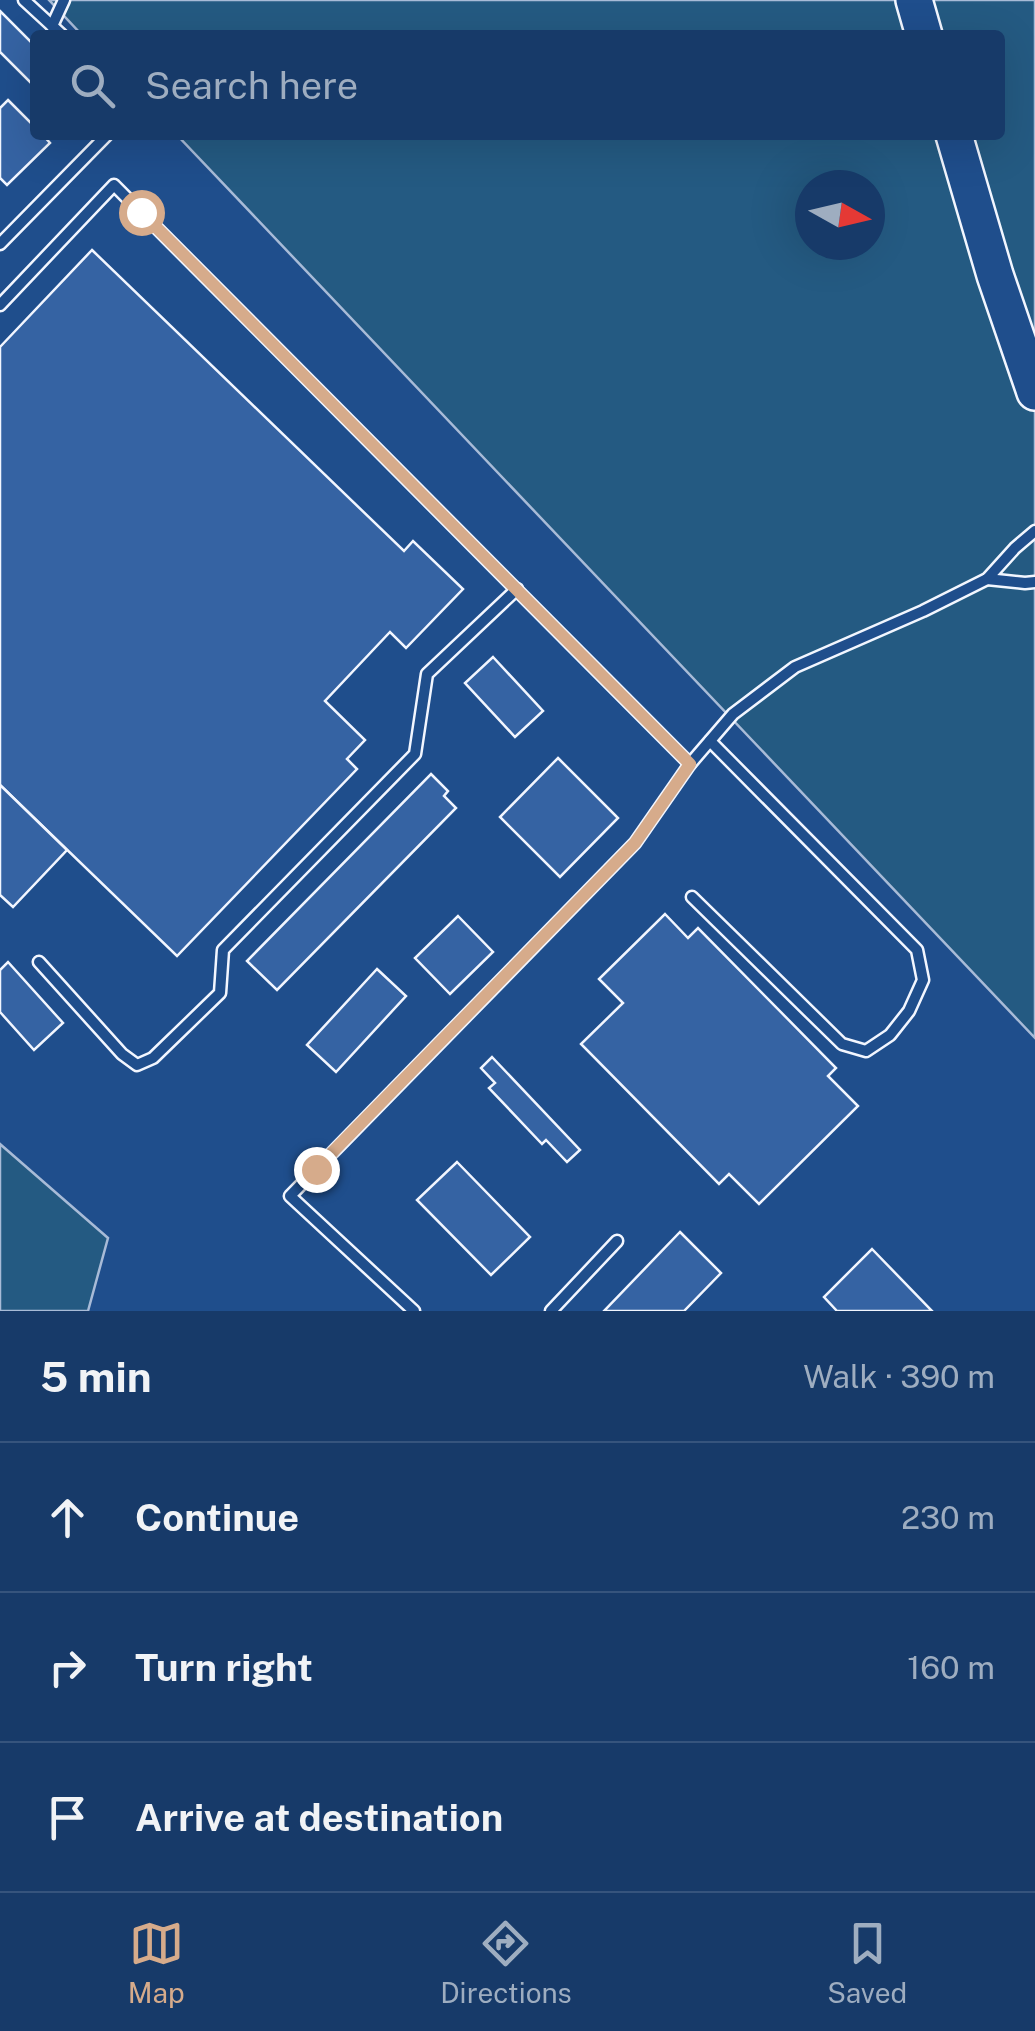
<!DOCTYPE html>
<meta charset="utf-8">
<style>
:root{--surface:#173a69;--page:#244571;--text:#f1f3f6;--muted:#9eadc0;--line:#36547d;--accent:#d6ab8b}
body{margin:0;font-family:"Public Sans",sans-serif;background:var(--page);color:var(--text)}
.compass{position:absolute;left:795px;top:170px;width:90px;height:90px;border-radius:50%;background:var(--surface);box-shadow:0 10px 40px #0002;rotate:98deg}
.stop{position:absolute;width:30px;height:30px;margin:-22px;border:8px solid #d6ab8b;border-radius:50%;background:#fff}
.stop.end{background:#d6ab8b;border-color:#fff;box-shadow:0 2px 10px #0008}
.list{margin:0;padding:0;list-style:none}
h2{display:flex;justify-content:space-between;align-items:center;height:130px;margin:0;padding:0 40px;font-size:42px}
h2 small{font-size:32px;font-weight:400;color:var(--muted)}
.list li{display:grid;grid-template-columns:65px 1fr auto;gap:30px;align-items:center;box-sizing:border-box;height:150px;padding:0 40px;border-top:2px solid var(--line)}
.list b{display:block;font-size:38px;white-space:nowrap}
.list em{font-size:32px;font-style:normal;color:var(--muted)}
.icon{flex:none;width:55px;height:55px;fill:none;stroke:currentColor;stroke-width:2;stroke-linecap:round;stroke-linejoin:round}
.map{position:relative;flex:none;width:1035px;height:1311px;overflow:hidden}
.search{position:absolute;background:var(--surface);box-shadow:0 10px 40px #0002;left:30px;right:30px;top:30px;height:110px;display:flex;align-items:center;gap:25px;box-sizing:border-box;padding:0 35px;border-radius:10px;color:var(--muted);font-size:38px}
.sheet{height:580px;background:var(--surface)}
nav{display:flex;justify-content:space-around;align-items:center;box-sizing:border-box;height:140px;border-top:2px solid var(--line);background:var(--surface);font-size:28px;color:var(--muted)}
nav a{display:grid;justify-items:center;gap:5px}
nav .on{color:var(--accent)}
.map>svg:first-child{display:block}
.green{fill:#245a82;stroke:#a8bbd7;stroke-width:2.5;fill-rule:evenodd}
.building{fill:#3563a3;stroke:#f2f6ff;stroke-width:2.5}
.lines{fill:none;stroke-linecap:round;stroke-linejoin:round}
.service-casing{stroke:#f2f6ff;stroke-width:15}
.trunk-casing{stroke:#f2f6ff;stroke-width:40}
.service{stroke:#1f4e8c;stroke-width:10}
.trunk{stroke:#1f4e8c;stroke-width:35}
.route{stroke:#d6ab8b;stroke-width:12}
</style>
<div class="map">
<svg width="1035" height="1311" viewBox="0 0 1035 1311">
<rect width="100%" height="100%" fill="#1f4e8c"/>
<g class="green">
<path d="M49,0H1035V1038L177,135H1000V35H82ZM810,185H870V245H810Z"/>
<polygon points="0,1144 108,1238 88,1311 0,1311"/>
</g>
<g class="building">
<polygon points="0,11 35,46 35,87 0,52"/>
<polygon points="8,100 35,127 35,135 43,135 50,143 7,185 0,178 0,108"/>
<polygon points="92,250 404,551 413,541 463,589 406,648 390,632 325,701 365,740 347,759 357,769 177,956 0,785 0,347"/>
<polygon points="493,657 543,711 515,737 465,683"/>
<polygon points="558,758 618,818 560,877 500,817"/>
<polygon points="431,774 448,791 444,796 456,808 277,990 247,961"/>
<polygon points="0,785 67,850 13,907 0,895"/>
<polygon points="665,914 688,938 698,928 836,1068 828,1076 858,1106 759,1204 729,1174 719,1184 581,1044 623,1003 599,979"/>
<polygon points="458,916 493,952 450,994 415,958"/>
<polygon points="8,962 63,1023 34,1050 0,1012 0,970"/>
<polygon points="377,969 406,996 336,1072 307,1045"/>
<polygon points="492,1057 580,1150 567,1162 546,1140 542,1144 489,1088 495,1083 481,1068"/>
<polygon points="457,1162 530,1237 491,1275 417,1200"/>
<polygon points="680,1232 721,1273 684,1311 604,1311"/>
<polygon points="872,1249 932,1311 837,1311 824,1297"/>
</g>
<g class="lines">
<g class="service-casing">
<g id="service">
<polyline points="24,0 62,35"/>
<polyline points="52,26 64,0"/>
<polyline points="0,244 107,135"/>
<polyline points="0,305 114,185 690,764"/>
<polyline points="987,579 1025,583 1035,582"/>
<polyline points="692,897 842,1044 866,1051 890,1035 909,1011 923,980 917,950 710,741"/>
<polyline points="39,962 122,1054 137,1065 153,1058 220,993 223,950 415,754 427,674 517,589"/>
<polyline points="414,1311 290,1196 635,843 690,764 733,714 795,667 923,611 987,579 1015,548 1035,531"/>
<polyline points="551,1311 617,1241"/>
</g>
</g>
<g class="trunk-casing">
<g id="trunk">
<polyline points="914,0 924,35"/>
<polyline points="954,135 995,275 1035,392"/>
</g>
</g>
<use href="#service" class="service"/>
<use href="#trunk" class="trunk"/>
</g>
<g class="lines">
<polyline class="route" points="141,212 690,764 635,843 316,1169"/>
</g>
</svg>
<svg class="compass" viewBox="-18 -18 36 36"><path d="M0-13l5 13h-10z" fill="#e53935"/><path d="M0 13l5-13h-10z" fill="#9eadc0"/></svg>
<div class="stop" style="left:141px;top:212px"></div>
<div class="stop end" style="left:316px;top:1169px"></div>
<div class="search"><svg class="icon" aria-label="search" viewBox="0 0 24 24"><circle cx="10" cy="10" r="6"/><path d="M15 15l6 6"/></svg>Search here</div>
</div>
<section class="sheet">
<h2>5 min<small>Walk · 390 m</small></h2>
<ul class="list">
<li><svg class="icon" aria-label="ahead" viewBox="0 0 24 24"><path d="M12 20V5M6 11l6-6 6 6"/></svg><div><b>Continue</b></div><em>230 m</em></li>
<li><svg class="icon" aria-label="right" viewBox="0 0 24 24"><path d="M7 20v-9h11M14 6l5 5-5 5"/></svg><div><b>Turn right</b></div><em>160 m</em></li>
<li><svg class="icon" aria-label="arrive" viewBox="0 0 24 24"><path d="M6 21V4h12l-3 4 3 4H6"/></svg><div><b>Arrive at destination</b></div></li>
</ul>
</section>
<nav>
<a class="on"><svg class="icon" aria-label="map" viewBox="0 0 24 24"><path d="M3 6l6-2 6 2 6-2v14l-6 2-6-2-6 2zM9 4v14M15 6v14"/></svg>Map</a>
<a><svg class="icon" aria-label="directions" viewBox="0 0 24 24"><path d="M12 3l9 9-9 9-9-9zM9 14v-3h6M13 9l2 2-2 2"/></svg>Directions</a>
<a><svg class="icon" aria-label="saved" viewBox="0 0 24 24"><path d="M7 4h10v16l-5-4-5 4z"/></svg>Saved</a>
</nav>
